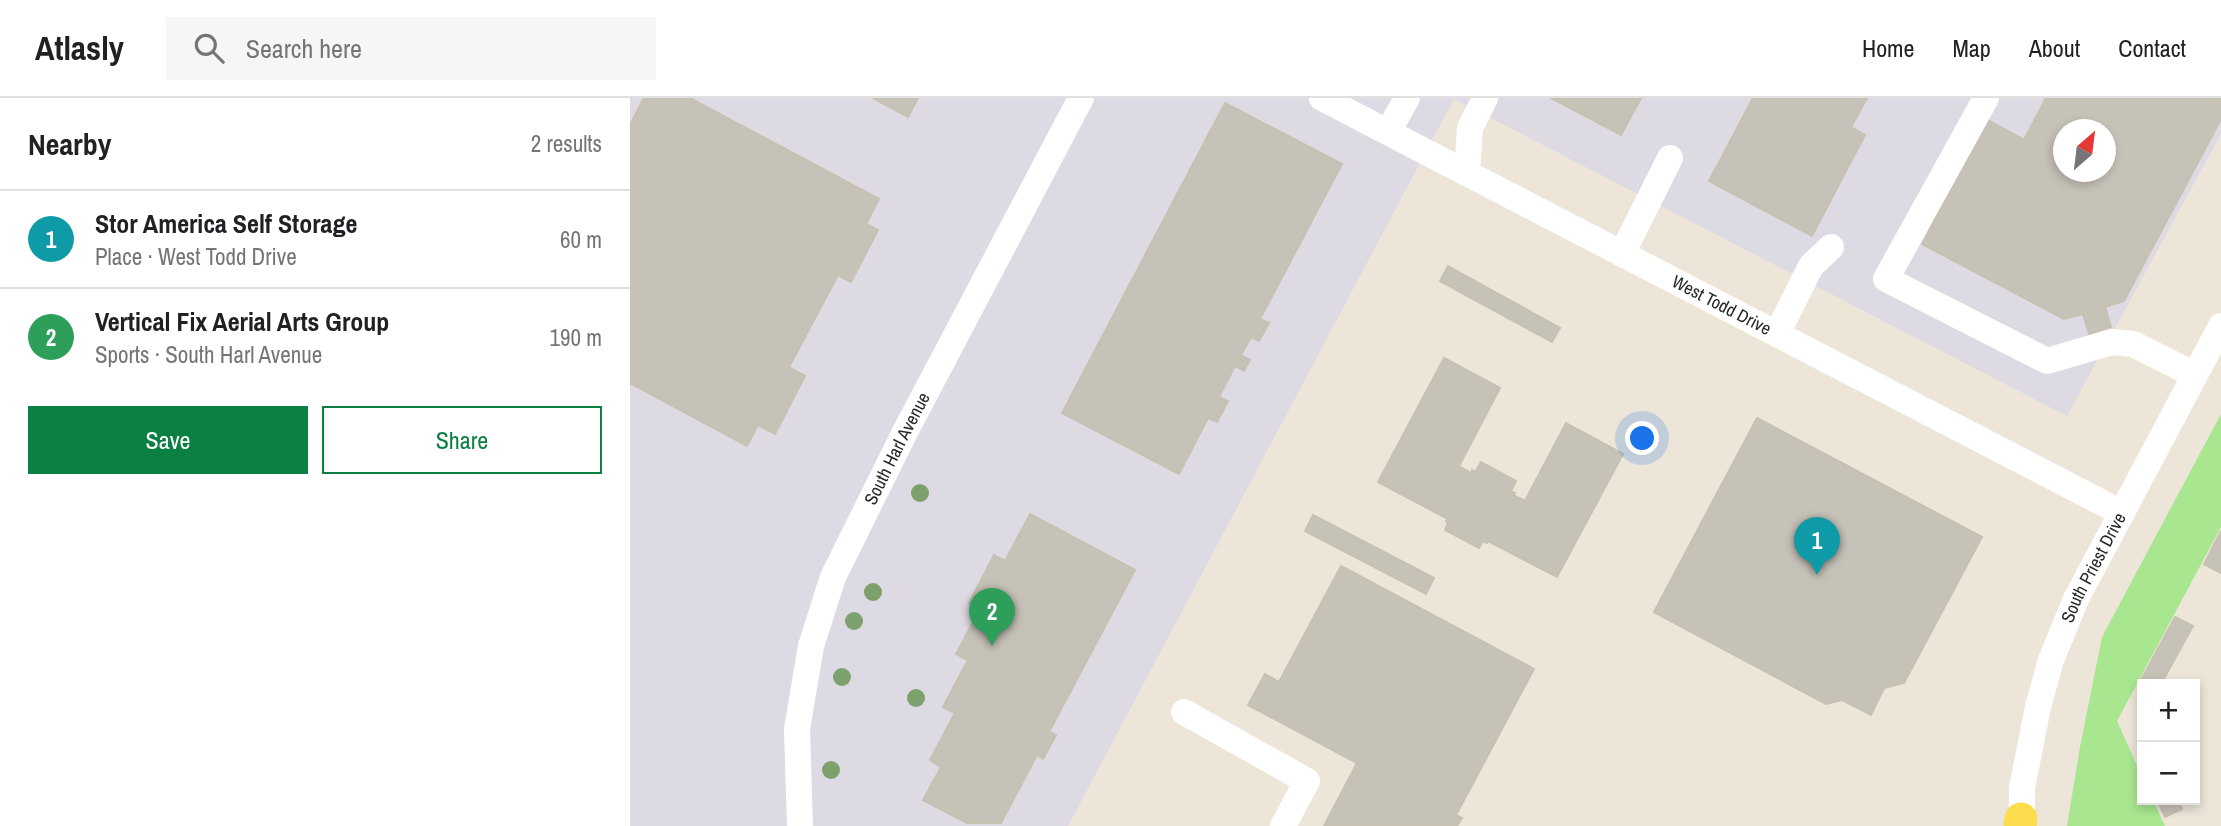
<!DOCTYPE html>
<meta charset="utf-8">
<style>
:root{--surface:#fff;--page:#f6f6f6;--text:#202124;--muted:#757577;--line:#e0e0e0;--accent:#0b8043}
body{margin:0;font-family:"Archivo Narrow",sans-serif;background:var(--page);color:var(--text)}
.controls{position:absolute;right:21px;bottom:21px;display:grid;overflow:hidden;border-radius:0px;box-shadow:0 4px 10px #0003}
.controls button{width:63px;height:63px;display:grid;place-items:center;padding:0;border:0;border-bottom:2px solid var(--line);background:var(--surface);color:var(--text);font:35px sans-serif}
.compass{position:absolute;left:1423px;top:21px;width:63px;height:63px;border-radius:50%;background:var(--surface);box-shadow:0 4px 10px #0003;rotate:28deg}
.you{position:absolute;left:1013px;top:341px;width:24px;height:24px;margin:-18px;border:5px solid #fff;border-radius:50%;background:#1a73e8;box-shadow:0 0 0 10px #1a73e833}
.badge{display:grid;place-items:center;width:46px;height:46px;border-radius:50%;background:var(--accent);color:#fff;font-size:23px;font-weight:700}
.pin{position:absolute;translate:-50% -58px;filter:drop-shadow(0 2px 4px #0008)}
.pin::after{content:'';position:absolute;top:37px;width:24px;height:21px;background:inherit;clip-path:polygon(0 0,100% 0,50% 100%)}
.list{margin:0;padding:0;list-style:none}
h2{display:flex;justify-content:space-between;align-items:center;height:91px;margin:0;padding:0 28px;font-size:30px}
h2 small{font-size:23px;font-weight:400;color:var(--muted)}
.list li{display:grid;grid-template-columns:46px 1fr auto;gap:21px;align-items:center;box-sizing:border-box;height:98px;padding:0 28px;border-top:2px solid var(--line)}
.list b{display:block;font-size:26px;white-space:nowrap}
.list p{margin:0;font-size:23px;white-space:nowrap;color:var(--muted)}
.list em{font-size:23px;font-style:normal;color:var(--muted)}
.actions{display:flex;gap:14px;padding:21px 28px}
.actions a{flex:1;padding:16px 0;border:2px solid var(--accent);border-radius:0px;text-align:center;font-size:24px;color:var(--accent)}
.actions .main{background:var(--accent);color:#fff}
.icon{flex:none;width:38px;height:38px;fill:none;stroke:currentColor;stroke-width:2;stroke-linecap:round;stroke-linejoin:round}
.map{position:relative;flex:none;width:1591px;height:728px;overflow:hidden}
header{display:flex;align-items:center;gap:42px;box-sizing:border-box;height:98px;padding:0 35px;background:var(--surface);border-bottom:2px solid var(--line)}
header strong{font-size:33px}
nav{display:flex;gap:38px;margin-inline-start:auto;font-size:24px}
.search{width:490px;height:63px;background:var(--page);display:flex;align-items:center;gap:18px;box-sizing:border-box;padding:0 24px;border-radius:0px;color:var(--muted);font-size:26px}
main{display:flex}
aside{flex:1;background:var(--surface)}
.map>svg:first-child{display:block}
.industrial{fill:#dddae3;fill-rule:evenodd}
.green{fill:#a8e790}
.building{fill:#c7c2b8;stroke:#c7c1b2;stroke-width:2;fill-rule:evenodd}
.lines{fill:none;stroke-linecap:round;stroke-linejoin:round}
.minor{stroke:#fff;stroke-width:26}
.major{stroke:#fbdd4e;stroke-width:33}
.tree{fill:#7ca16c}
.labels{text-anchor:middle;stroke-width:6;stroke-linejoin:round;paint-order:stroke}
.street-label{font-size:18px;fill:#282828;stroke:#fff}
</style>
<header>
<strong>Atlasly</strong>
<div class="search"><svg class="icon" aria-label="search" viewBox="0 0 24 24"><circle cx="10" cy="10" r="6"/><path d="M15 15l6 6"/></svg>Search here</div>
<nav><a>Home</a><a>Map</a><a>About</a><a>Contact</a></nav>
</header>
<main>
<aside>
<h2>Nearby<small>2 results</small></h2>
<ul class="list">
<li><span class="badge" style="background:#0f9aa8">1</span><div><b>Stor America Self Storage</b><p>Place · West Todd Drive</p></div><em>60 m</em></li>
<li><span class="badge" style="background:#2e9e5b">2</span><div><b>Vertical Fix Aerial Arts Group</b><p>Sports · South Harl Avenue</p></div><em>190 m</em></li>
</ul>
<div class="actions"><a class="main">Save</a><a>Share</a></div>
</aside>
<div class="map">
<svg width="1591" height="728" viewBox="0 0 1591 728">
<rect width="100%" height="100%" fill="#ece5d8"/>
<path class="industrial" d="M0,0H1591V36L1437,318L824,1L438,728H0ZM1434,32H1476V74H1434Z"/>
<polygon class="green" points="1591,316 1591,429 1487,623 1512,679 1512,702 1523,702 1535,728 1437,728 1450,649 1472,539"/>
<g class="building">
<polygon points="14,0 60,0 249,101 236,126 248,132 221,184 208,177 159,269 175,278 145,336 128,327 117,348 0,285 0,27"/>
<polygon points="243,0 288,0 278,19"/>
<polygon points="921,0 1011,0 991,37"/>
<polygon points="1123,0 1237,0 1221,29 1235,37 1182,138 1079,83"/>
<path d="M1416,0H1591V21L1494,203L1475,209L1481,229L1459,236L1453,216L1434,221L1292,146L1356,21L1394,42ZM1434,32H1476V74H1434Z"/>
<polygon points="595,5 712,66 630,221 639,225 629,243 621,239 611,257 620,262 614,273 605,268 589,299 598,303 587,324 578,320 549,376 432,315"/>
<polygon points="818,168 930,230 922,244 810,183"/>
<polygon points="814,260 870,290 829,368 841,375 842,372 845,374 851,364 886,383 881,393 885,395 883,397 895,403 936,325 993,356 927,479 858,443 857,445 853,443 849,450 815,432 818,425 816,423 818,421 748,384"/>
<polygon points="1127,320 1352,439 1274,585 1254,590 1241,617 1212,602 1196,606 1024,514"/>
<polygon points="400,416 505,472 419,634 426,637 413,661 407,657 371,725 337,725 293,702 311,669 300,662 325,615 313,609 338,562 326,556 350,511 339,505 364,457 375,463"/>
<polygon points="683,417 804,480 796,496 675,433"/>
<polygon points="1591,433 1591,475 1574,466"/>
<polygon points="711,468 904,571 826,717 832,720 827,728 694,728 727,665 618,607 635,576 649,584"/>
<polygon points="1545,519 1563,528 1531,586 1512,588 1509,586"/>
<polygon points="1527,702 1548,702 1552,711 1535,719"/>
</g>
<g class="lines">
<g class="minor">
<path id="s1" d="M692,0L1492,415"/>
<polyline points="1356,0 1256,181 1417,263 1482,244 1503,246 1565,277"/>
<polyline points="758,34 777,0"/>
<polyline points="837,75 840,30 855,0"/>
<polyline points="992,156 1040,60"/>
<polyline points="1147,236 1181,168 1201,149"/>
<polyline points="554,614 677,683 653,728"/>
<path id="s2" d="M170,728L167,631L181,548L203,479L275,334L451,0"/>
<path id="s3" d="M1392,728V690L1408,609L1421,562L1446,501L1591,228"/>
</g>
<polyline class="major" points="1390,728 1391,721"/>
</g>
<g class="tree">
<circle cx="290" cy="395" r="9"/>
<circle cx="243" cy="494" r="9"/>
<circle cx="224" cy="523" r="9"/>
<circle cx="212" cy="579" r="9"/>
<circle cx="286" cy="600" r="9"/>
<circle cx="201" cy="672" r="9"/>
</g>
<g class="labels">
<g class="street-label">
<text dy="6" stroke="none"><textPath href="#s1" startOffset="450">West Todd Drive</textPath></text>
<text dy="6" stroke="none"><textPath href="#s2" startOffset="397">South Harl Avenue</textPath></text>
<text dy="6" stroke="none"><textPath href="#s3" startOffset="271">South Priest Drive</textPath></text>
</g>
</g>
</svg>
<div class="controls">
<button>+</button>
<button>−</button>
</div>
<svg class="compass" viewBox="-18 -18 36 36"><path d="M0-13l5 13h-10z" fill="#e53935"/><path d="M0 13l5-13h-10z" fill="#757577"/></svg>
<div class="you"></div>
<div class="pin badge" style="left:1187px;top:477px;background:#0f9aa8">1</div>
<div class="pin badge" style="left:362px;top:548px;background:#2e9e5b">2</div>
</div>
</main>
